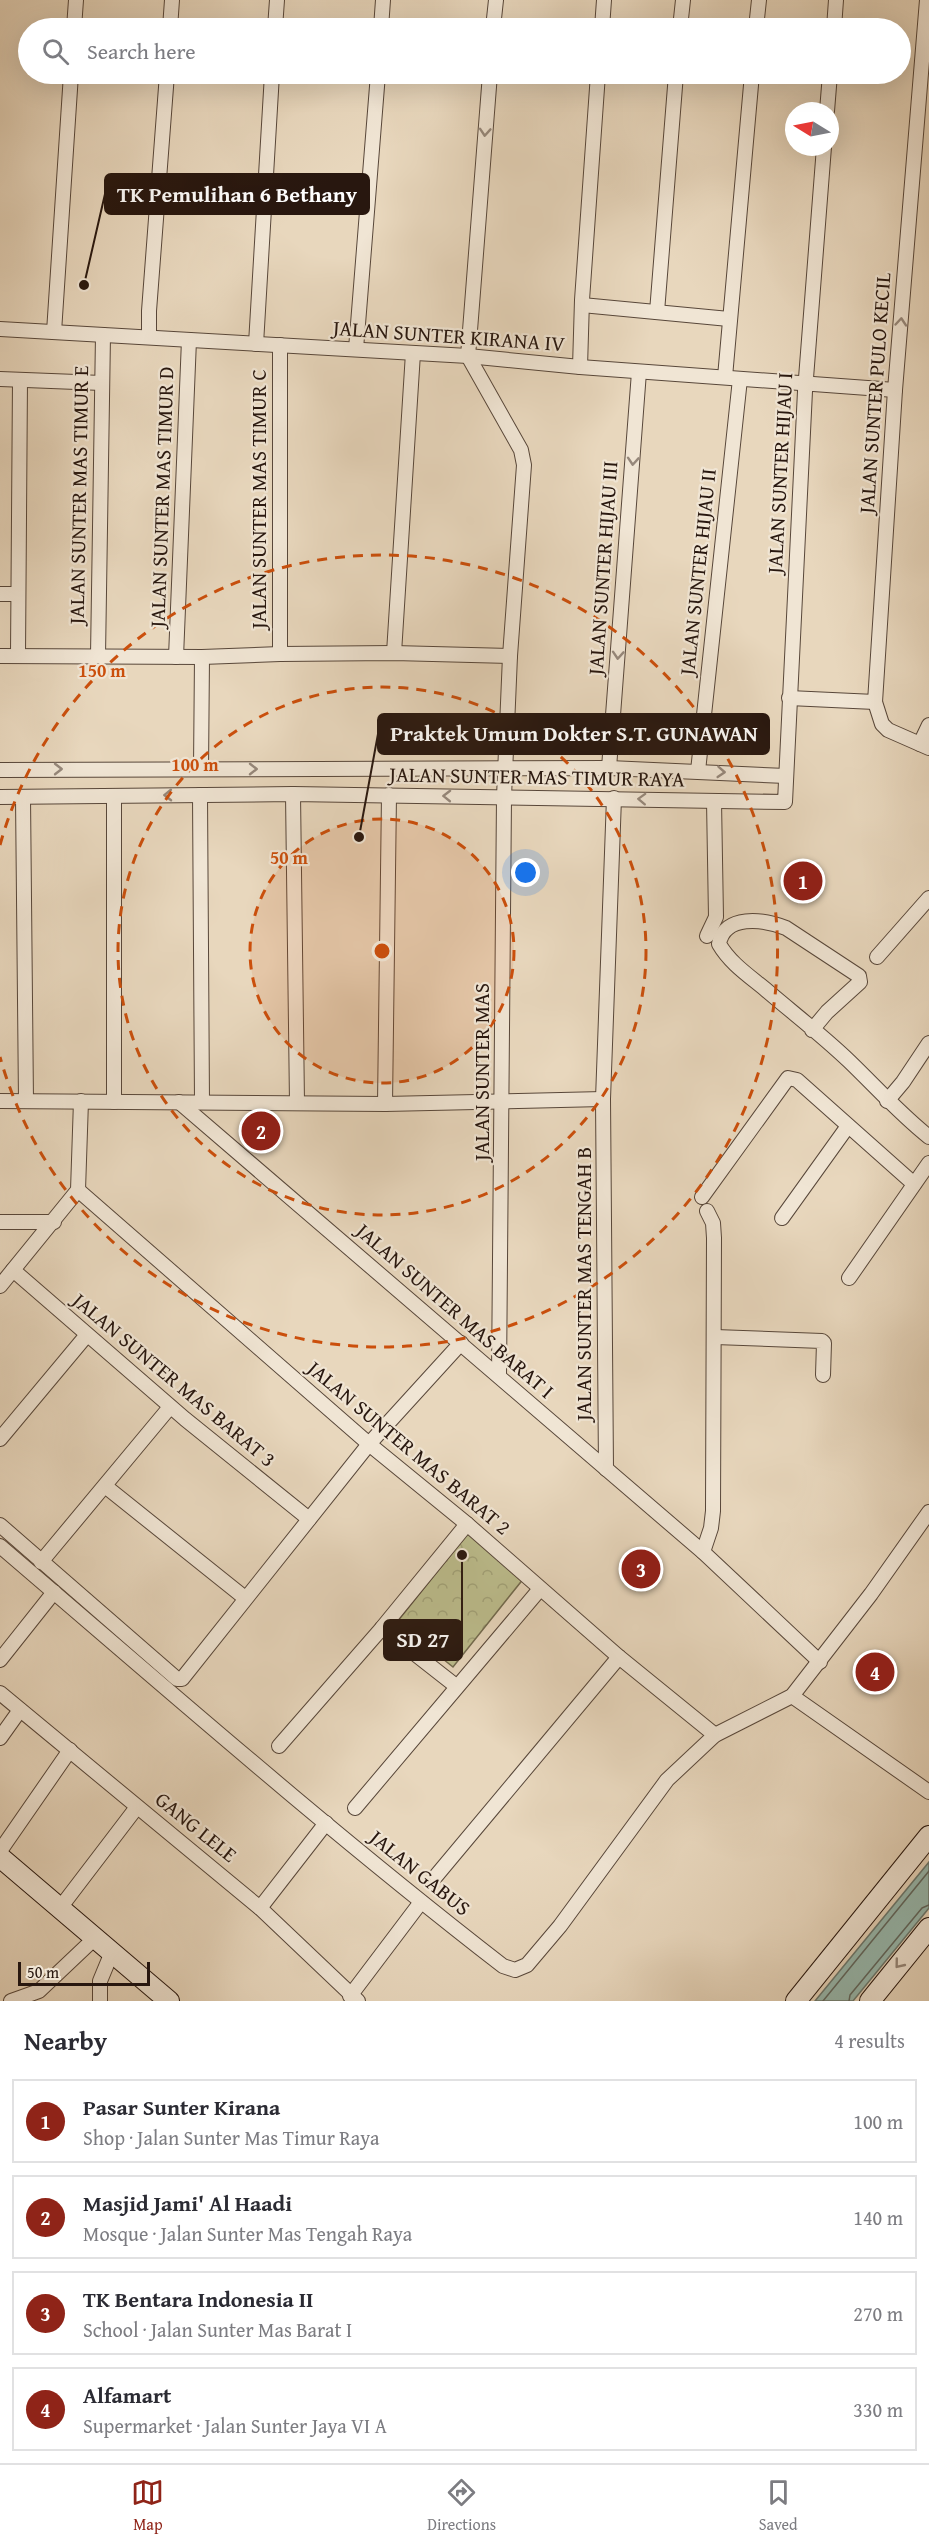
<!DOCTYPE html>
<meta charset="utf-8">
<style>
:root{--surface:#fff;--page:#f2f2f3;--text:#2b2b33;--muted:#7c7c81;--line:#e1e1e2;--accent:#8f2418}
body{margin:0;font-family:"Gentium Book Plus",serif;background:var(--page);color:var(--text)}
.compass{position:absolute;left:785px;top:102px;width:54px;height:54px;border-radius:50%;background:var(--surface);box-shadow:0 6px 24px #0002;rotate:280deg}
.scale{position:absolute;left:18px;bottom:15px;width:132px;box-sizing:border-box;padding-left:6px;border:3px solid #28170f;border-top:0;font-size:16px;line-height:21px;white-space:nowrap;color:#28170f;-webkit-text-stroke:4px #f0e5d4;paint-order:stroke}
.you{position:absolute;left:526px;top:873px;width:21px;height:21px;margin:-15px;border:4px solid #fff;border-radius:50%;background:#1a73e8;box-shadow:0 0 0 9px #1a73e833}
.badge{display:grid;place-items:center;width:39px;height:39px;border-radius:50%;background:var(--accent);color:#fff;font-size:20px;font-weight:700}
.pin{position:absolute;translate:-50% -50%;border:3px solid #fff;box-shadow:0 2px 6px #0006}
.list{margin:0;padding:0;list-style:none}
h2{display:flex;justify-content:space-between;align-items:center;height:78px;margin:0;padding:0 24px;font-size:26px}
h2 small{font-size:20px;font-weight:400;color:var(--muted)}
.list li{display:grid;grid-template-columns:39px 1fr auto;gap:18px;align-items:center;box-sizing:border-box;height:84px;margin:0 12px 12px;padding:0 12px;border:2px solid var(--line);border-radius:0px}
.list b{display:block;font-size:22px;white-space:nowrap}
.list p{margin:0;font-size:20px;white-space:nowrap;color:var(--muted)}
.list em{font-size:20px;font-style:normal;color:var(--muted)}
.icon{flex:none;width:33px;height:33px;fill:none;stroke:currentColor;stroke-width:2;stroke-linecap:round;stroke-linejoin:round}
.map{position:relative;flex:none;width:929px;height:2001px;overflow:hidden}
.search{position:absolute;background:var(--surface);box-shadow:0 6px 24px #0002;left:18px;right:18px;top:18px;height:66px;display:flex;align-items:center;gap:15px;box-sizing:border-box;padding:0 21px;border-radius:33px;color:var(--muted);font-size:22px}
.sheet{height:462px;background:var(--surface)}
nav{display:flex;justify-content:space-around;align-items:center;box-sizing:border-box;height:84px;border-top:2px solid var(--line);background:var(--surface);font-size:16px;color:var(--muted)}
nav a{display:grid;justify-items:center;gap:3px}
nav .on{color:var(--accent)}
.map>svg:first-child{display:block}
.park{fill:url(#park-crowns);stroke:#726a4e;stroke-width:1.5}
.water{fill:#97bab0;stroke:#6b7970;stroke-width:1.5}
.lines{fill:none;stroke-linecap:round;stroke-linejoin:round}
.shore{stroke:#606860;stroke-width:1.5}
.street-casing{stroke:#58473a;stroke-width:16}
.secondary-casing{stroke:#28170f;stroke-width:22}
.street{stroke:#f0e5d4;stroke-width:14}
.secondary{stroke:#f0e5d4;stroke-width:20}
.oneway{stroke:#96887b}
.ring{fill:none;stroke:#cb4f0c;stroke-width:3;stroke-dasharray:10 8}
.labels{text-anchor:middle;stroke-width:4.5;stroke-linejoin:round;paint-order:stroke}
.street-label{font-size:21px;fill:#28170f;stroke:#f0e5d4}
.centre{fill:#cb4f0c;stroke:#f0e5d4;stroke-width:3}
.ring-label{font-size:18px;text-anchor:middle;font-weight:bold;fill:#cb4f0c;stroke:#f0e5d4;stroke-width:4.5;stroke-linejoin:round;paint-order:stroke}
.leader{fill:none;stroke:#28170f;stroke-width:2}
.callout-dot{fill:#28170f;stroke:#f0e5d4;stroke-width:2}
.callout{fill:#28170f;stroke:#28170f;stroke-width:2}
.callout-label{font-size:22px;text-anchor:middle;font-weight:bold;fill:#fff}
</style>
<div class="map">
<svg width="929" height="2001" viewBox="0 0 929 2001">
<defs>
<pattern id="park-crowns" width="20" height="18" patternUnits="userSpaceOnUse" patternTransform="scale(1.5)"><rect width="20" height="18" fill="#bcbd8d"/><path d="M2 6a3 3 0 1 1 6 0M12 15a3 3 0 1 1 6 0" fill="none" stroke="#a2a278"/></pattern>
</defs>
<rect width="100%" height="100%" fill="#e8d7bd"/>
<filter id="stains"><feTurbulence type="fractalNoise" baseFrequency=".00333" numOctaves="4"/><feColorMatrix values="0 0 0 0 .2 0 0 0 0 .09 0 0 0 0 .02 0 0 0 .5 -.17"/></filter>
<radialGradient id="worn" r=".72"><stop offset=".6" stop-color="#630" stop-opacity="0"/><stop offset="1" stop-color="#630" stop-opacity=".3"/></radialGradient>
<polygon class="park" points="468,1533 524,1578 453,1667 397,1622"/>
<polygon class="water" points="929,1862 929,1908 853,2001 815,2001"/>
<g class="lines">
<g class="shore">
<polyline points="823,2001 929,1871"/>
<polyline points="849,2001 850,1995 922,1908 929,1905"/>
</g>
<g class="street-casing">
<g id="street">
<polyline points="74,28 76,0"/>
<polyline points="170,28 172,0"/>
<polyline points="275,28 277,0"/>
<polyline points="381,28 383,0"/>
<polyline points="493,28 496,0"/>
<polyline points="602,28 604,0"/>
<polyline points="680,28 683,0"/>
<polyline points="756,28 759,0"/>
<polyline points="834,28 836,0"/>
<polyline points="490,74 468,356 521,450 524,465 510,656 504,797 499,1376"/>
<polyline points="827,111 830,74"/>
<polyline points="582,305 729,319"/>
<polyline points="657,312 676,74"/>
<polyline points="0,329 468,356 580,367 895,390"/>
<polyline points="54,332 71,74"/>
<polyline points="149,337 149,311 167,74"/>
<polyline points="256,344 272,74"/>
<polyline points="280,345 280,654"/>
<polyline points="356,349 378,74"/>
<polyline points="580,367 582,300 598,74"/>
<polyline points="725,377 752,74"/>
<polyline points="0,379 102,383"/>
<polyline points="0,594 18,594"/>
<polyline points="394,653 413,353"/>
<polyline points="18,655 20,380"/>
<polyline points="0,656 202,657 280,654 394,653 510,656"/>
<polyline points="98,656 103,335"/>
<polyline points="176,657 189,340"/>
<polyline points="789,698 875,702 895,390 927,0"/>
<polyline points="875,702 882,724 888,730 929,748"/>
<polyline points="920,744 929,725"/>
<polyline points="609,768 639,372"/>
<polyline points="201,769 202,657"/>
<polyline points="0,770 609,768 786,776"/>
<polyline points="698,771 740,379"/>
<polyline points="293,794 297,1103"/>
<polyline points="200,795 202,1102"/>
<polyline points="0,797 293,794 785,802 805,391 824,147"/>
<polyline points="23,797 26,1101"/>
<polyline points="707,936 716,917 714,801"/>
<polyline points="877,957 929,898"/>
<path d="M812,1030L827,1012L860,982L859,976L786,928C763,919 724,914 719,944C730,963 748,975 765,989C793,1013 823,1036 849,1061C876,1087 900,1114 929,1137"/>
<polyline points="0,1101 385,1104 603,1099"/>
<polyline points="887,1101 903,1082 929,1043"/>
<polyline points="114,1102 114,796"/>
<polyline points="179,1102 703,1552 820,1662"/>
<polyline points="385,1104 389,795"/>
<polyline points="78,1190 369,1444 467,1524 619,1657 715,1735"/>
<polyline points="702,1197 788,1078 797,1080 914,1184"/>
<polyline points="782,1218 848,1126"/>
<polyline points="0,1222 54,1222"/>
<polyline points="13,1270 185,1419 309,1519"/>
<polyline points="849,1278 929,1163"/>
<polyline points="0,1286 78,1190 81,1101"/>
<polyline points="715,1337 822,1341 824,1343 823,1375"/>
<polyline points="0,1439 86,1336"/>
<polyline points="606,1469 603,1099 614,798"/>
<polyline points="105,1486 245,1598"/>
<polyline points="0,1525 177,1679 182,1679 369,1444 461,1343"/>
<path d="M0,1546C166,1688 330,1832 503,1966L515,1970L527,1965L560,1926L667,1780L715,1735L792,1696L871,1594L929,1512"/>
<polyline points="703,1552 711,1528 713,1511 714,1238 713,1223 707,1211"/>
<polyline points="41,1562 170,1407"/>
<polyline points="382,1628 456,1686"/>
<polyline points="0,1660 54,1592"/>
<polyline points="0,1693 260,1908 358,2001"/>
<polyline points="792,1696 929,1792"/>
<polyline points="0,1738 20,1710"/>
<polyline points="279,1746 382,1628 467,1524"/>
<polyline points="355,1808 540,1589"/>
<polyline points="0,1851 70,1750"/>
<polyline points="436,1876 619,1657"/>
<polyline points="60,1908 137,1807"/>
<polyline points="260,1908 326,1823"/>
<polyline points="350,1996 421,1902"/>
<polyline points="11,2001 39,1991 95,1938"/>
<polyline points="100,2001 100,1981 112,1952"/>
</g>
</g>
<g class="secondary-casing">
<g id="secondary">
<polyline points="0,1857 169,2001"/>
<polyline points="796,2001 929,1836"/>
<polyline points="870,2001 929,1928"/>
</g>
</g>
<use href="#street" class="street"/>
<use href="#secondary" class="secondary"/>
</g>
<defs><path id="oneway-chevron" d="M-2-3.5L2.5 0L-2 3.5" fill="none" stroke-width="1.6" stroke-linecap="round" stroke-linejoin="round" transform="scale(1.5)"/></defs>
<g class="oneway">
<use href="#oneway-chevron" transform="translate(485 132) rotate(94)"/>
<use href="#oneway-chevron" transform="translate(901 322) rotate(-85)"/>
<use href="#oneway-chevron" transform="translate(633 461) rotate(94)"/>
<use href="#oneway-chevron" transform="translate(618 655) rotate(94)"/>
<use href="#oneway-chevron" transform="translate(58 769)"/>
<use href="#oneway-chevron" transform="translate(253 769)"/>
<use href="#oneway-chevron" transform="translate(721 772) rotate(4)"/>
<use href="#oneway-chevron" transform="translate(168 795) rotate(179)"/>
<use href="#oneway-chevron" transform="translate(447 796) rotate(-179)"/>
<use href="#oneway-chevron" transform="translate(642 799) rotate(-178)"/>
<use href="#oneway-chevron" transform="translate(899 1964) rotate(129)"/>
</g>
<circle cx="382" cy="951" r="132" fill="#cb4f0c" fill-opacity=".12"/>
<g class="ring">
<circle cx="382" cy="951" r="132"/>
<circle cx="382" cy="951" r="264"/>
<path d="M0 845A396 396 0 1 1 0 1057"/>
</g>
<g class="labels">
<g class="street-label">
<text transform="translate(449 336) rotate(4)" y="7">JALAN SUNTER KIRANA IV</text>
<text transform="translate(875 393) rotate(-86)" y="7">JALAN SUNTER PULO KECIL</text>
<text transform="translate(780 473) rotate(-87)" y="7">JALAN SUNTER HIJAU I</text>
<text transform="translate(79 495) rotate(-89)" y="7">JALAN SUNTER MAS TIMUR E</text>
<text transform="translate(162 497) rotate(-88)" y="7">JALAN SUNTER MAS TIMUR D</text>
<text transform="translate(259 499) rotate(-90)" y="7">JALAN SUNTER MAS TIMUR C</text>
<text transform="translate(603 568) rotate(-86)" y="7">JALAN SUNTER HIJAU III</text>
<text transform="translate(698 572) rotate(-84)" y="7">JALAN SUNTER HIJAU II</text>
<text transform="translate(537 777) rotate(1)" y="7">JALAN SUNTER MAS TIMUR RAYA</text>
<text transform="translate(482 1072) rotate(-90)" y="7">JALAN SUNTER MAS</text>
<text transform="translate(584 1284) rotate(-90)" y="7">JALAN SUNTER MAS TENGAH B</text>
<text transform="translate(455 1311) rotate(41)" y="7">JALAN SUNTER MAS BARAT I</text>
<text transform="translate(174 1380) rotate(40)" y="7">JALAN SUNTER MAS BARAT 3</text>
<text transform="translate(409 1448) rotate(40)" y="7">JALAN SUNTER MAS BARAT 2</text>
<text transform="translate(196 1827) rotate(39)" y="7">GANG LELE</text>
<text transform="translate(420 1873) rotate(39)" y="7">JALAN GABUS</text>
</g>
</g>
<circle cx="382" cy="951" r="9" class="centre"/>
<g class="ring-label">
<text x="102" y="677">150 m</text>
<text x="195" y="771">100 m</text>
<text x="289" y="864">50 m</text>
</g>
<path class="leader" d="M84 285L105 194M359 837L378 734M462 1555L462 1640"/>
<g class="callout-dot">
<circle cx="84" cy="285" r="6"/>
<circle cx="359" cy="837" r="6"/>
<circle cx="462" cy="1555" r="6"/>
</g>
<g class="callout">
<rect x="105" y="174" width="264" height="40" rx="6"/>
<rect x="378" y="714" width="391" height="40" rx="6"/>
<rect x="384" y="1620" width="78" height="40" rx="6"/>
</g>
<g class="callout-label">
<text x="237" y="202">TK Pemulihan 6 Bethany</text>
<text x="574" y="741">Praktek Umum Dokter S.T. GUNAWAN</text>
<text x="423" y="1647">SD 27</text>
</g>
<rect width="100%" height="100%" filter="url(#stains)"/>
<rect width="100%" height="100%" fill="url(#worn)"/>
</svg>
<svg class="compass" viewBox="-18 -18 36 36"><path d="M0-13l5 13h-10z" fill="#e53935"/><path d="M0 13l5-13h-10z" fill="#7c7c81"/></svg>
<div class="scale">50 m</div>
<div class="you"></div>
<div class="pin badge" style="left:803px;top:881px">1</div>
<div class="pin badge" style="left:261px;top:1131px">2</div>
<div class="pin badge" style="left:641px;top:1569px">3</div>
<div class="pin badge" style="left:875px;top:1672px">4</div>
<div class="search"><svg class="icon" aria-label="search" viewBox="0 0 24 24"><circle cx="10" cy="10" r="6"/><path d="M15 15l6 6"/></svg>Search here</div>
</div>
<section class="sheet">
<h2>Nearby<small>4 results</small></h2>
<ul class="list">
<li><span class="badge">1</span><div><b>Pasar Sunter Kirana</b><p>Shop · Jalan Sunter Mas Timur Raya</p></div><em>100 m</em></li>
<li><span class="badge">2</span><div><b>Masjid Jami' Al Haadi</b><p>Mosque · Jalan Sunter Mas Tengah Raya</p></div><em>140 m</em></li>
<li><span class="badge">3</span><div><b>TK Bentara Indonesia II</b><p>School · Jalan Sunter Mas Barat I</p></div><em>270 m</em></li>
<li><span class="badge">4</span><div><b>Alfamart</b><p>Supermarket · Jalan Sunter Jaya VI A</p></div><em>330 m</em></li>
</ul>
</section>
<nav>
<a class="on"><svg class="icon" aria-label="map" viewBox="0 0 24 24"><path d="M3 6l6-2 6 2 6-2v14l-6 2-6-2-6 2zM9 4v14M15 6v14"/></svg>Map</a>
<a><svg class="icon" aria-label="directions" viewBox="0 0 24 24"><path d="M12 3l9 9-9 9-9-9zM9 14v-3h6M13 9l2 2-2 2"/></svg>Directions</a>
<a><svg class="icon" aria-label="saved" viewBox="0 0 24 24"><path d="M7 4h10v16l-5-4-5 4z"/></svg>Saved</a>
</nav>
